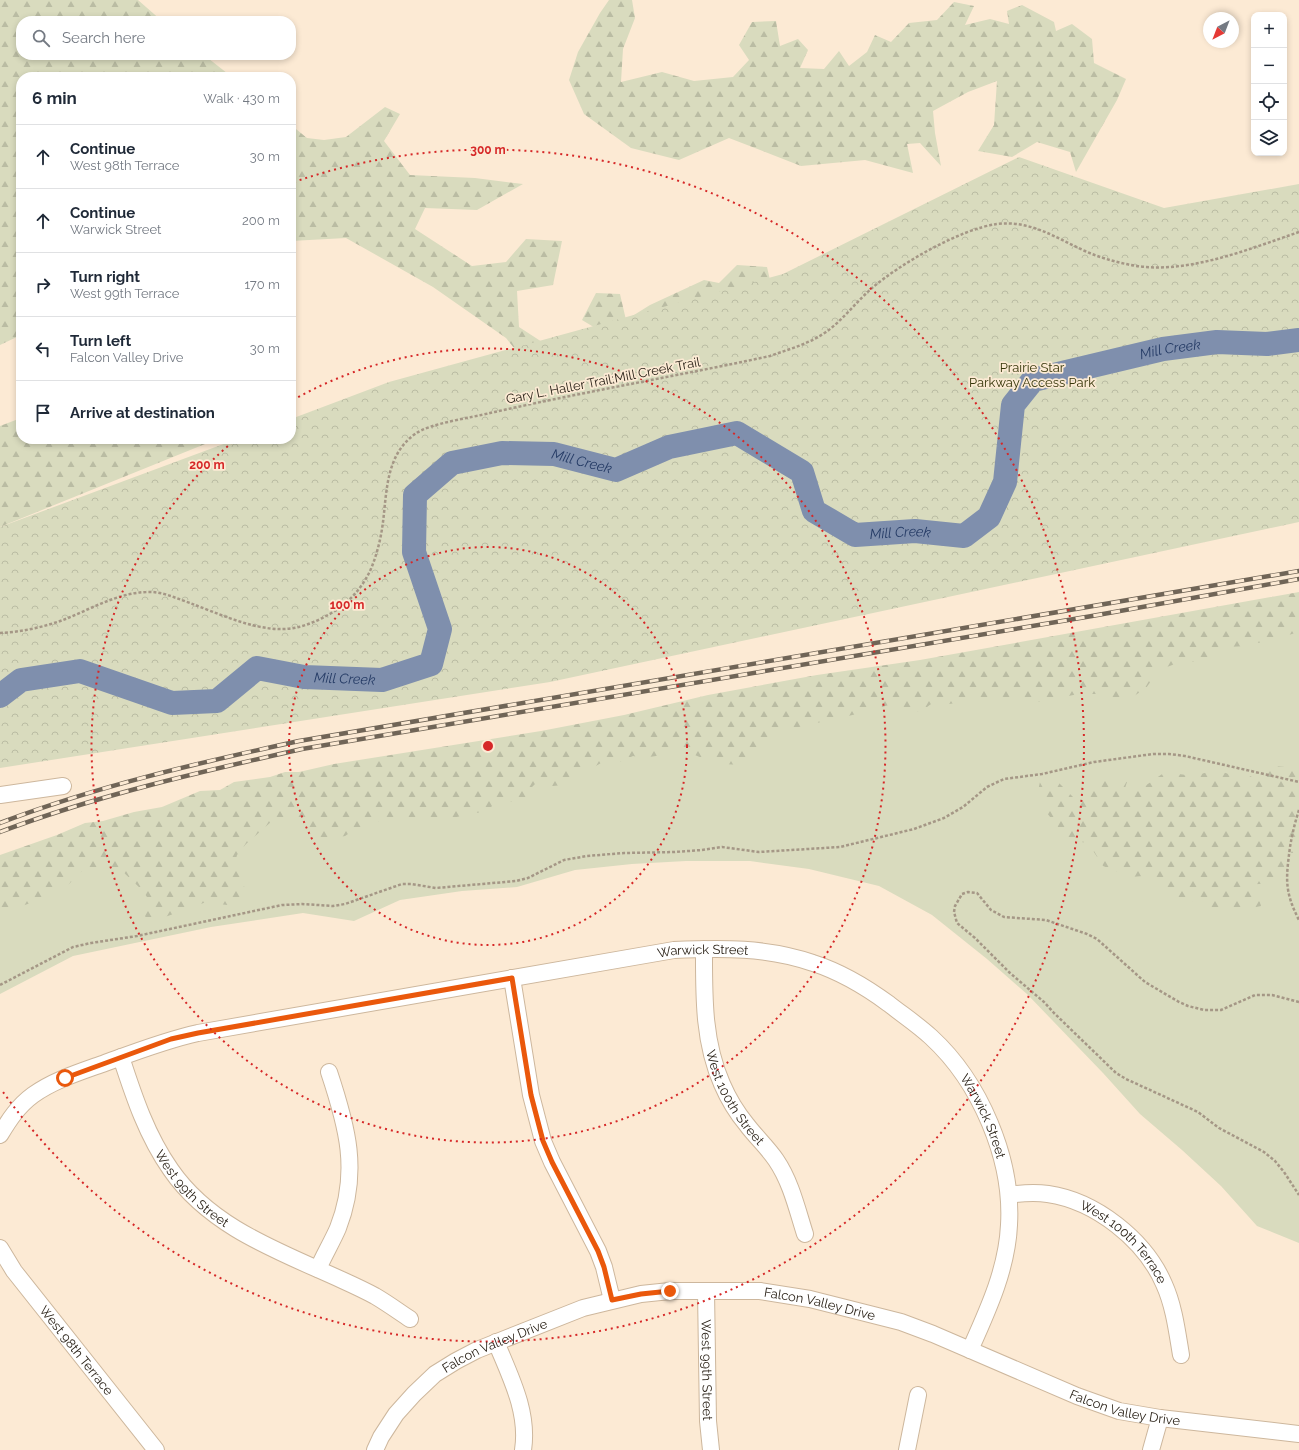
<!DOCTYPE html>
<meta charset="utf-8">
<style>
:root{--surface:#fff;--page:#f2f2f3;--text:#1f2937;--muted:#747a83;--line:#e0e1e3}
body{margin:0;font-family:Raleway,sans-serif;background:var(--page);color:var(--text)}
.controls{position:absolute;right:12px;top:12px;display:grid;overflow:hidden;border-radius:8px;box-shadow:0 2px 6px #0003}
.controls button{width:36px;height:36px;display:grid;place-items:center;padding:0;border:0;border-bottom:1px solid var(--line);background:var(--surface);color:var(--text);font:20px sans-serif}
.compass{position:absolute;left:1203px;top:12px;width:36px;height:36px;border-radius:50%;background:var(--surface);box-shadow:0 2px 6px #0003;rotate:222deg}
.stop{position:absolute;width:12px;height:12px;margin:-9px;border:3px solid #ea580c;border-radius:50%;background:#fff}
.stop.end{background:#ea580c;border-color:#fff;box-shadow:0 1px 4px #0008}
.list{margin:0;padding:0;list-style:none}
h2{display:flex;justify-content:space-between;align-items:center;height:52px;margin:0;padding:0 16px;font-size:17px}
h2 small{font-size:13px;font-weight:400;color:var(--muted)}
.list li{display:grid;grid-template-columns:26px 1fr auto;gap:12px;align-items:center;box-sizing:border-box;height:64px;padding:0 16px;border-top:1px solid var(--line)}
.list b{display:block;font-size:15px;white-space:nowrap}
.list p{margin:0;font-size:13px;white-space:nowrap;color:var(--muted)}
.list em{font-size:13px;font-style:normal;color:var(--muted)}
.icon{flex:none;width:22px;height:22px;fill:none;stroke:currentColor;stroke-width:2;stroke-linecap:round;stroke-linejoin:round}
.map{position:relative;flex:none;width:1299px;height:1450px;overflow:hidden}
.search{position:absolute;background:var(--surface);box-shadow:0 2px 6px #0003;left:16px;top:16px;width:280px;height:44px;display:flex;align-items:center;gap:10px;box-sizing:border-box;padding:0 14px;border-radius:16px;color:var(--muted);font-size:15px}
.panel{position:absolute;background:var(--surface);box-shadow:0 2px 6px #0003;left:16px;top:72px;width:280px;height:372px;border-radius:16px}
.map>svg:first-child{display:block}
.grass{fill:#d9dbbe}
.forest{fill:url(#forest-firs)}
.park{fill:url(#park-crowns)}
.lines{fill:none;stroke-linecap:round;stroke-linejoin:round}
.river{stroke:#7f8fad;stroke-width:24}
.minor-casing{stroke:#cdb79d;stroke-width:18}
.path{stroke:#a59786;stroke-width:2.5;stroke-dasharray:3 2;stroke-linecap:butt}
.minor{stroke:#fff;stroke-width:16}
.rail-casing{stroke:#706557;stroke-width:4.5}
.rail{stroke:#fcead4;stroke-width:3;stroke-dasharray:9;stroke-linecap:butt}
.route{stroke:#ea580c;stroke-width:5}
.ring{fill:none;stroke:#d62828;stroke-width:2;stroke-dasharray:2 4}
.labels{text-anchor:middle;stroke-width:3.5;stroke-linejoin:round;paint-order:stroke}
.park-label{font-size:13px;fill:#37370b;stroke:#fcead4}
.street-label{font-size:13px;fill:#2b2319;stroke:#fcead4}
.water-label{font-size:14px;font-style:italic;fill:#263c66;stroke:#fcead4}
.centre{fill:#d62828;stroke:#fcead4;stroke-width:2}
.ring-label{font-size:12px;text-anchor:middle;font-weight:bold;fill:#d62828;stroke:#fcead4;stroke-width:3.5;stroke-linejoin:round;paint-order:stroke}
</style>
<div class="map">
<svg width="1299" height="1450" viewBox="0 0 1299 1450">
<defs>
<pattern id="forest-firs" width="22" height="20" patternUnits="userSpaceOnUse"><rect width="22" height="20" fill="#d9dbbe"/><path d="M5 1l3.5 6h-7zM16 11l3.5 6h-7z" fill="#babca3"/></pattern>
<pattern id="park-crowns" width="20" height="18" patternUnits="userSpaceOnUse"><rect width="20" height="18" fill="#d9dbbe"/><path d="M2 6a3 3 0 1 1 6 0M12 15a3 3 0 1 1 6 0" fill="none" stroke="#babca3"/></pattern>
</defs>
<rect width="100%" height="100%" fill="#fcead4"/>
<polygon class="grass" points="1299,611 1299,1243 1257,1226 1221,1186 1182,1150 1140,1114 1103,1073 1027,994 987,959 932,915 879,886 809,869 750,861 686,861 632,864 575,870 517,887 462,891 400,900 354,921 303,913 211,927 73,956 0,994 0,864"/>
<g class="forest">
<polygon points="0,0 138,0 162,21 21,21 21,55 204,55 232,77 21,77 21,335 0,345"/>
<polygon points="609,0 632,0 635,18 623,49 621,82 662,72 694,81 733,77 749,60 739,45 752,22 776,21 780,46 798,39 808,50 800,68 824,69 839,51 849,66 867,52 875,35 891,42 909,23 937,20 954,2 974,6 965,25 990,19 1009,24 1007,11 1022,5 1054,22 1056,31 1072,24 1092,39 1094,63 1126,79 1117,100 1076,172 1070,152 1037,142 1012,157 978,151 994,125 997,81 968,92 933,111 935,133 941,166 920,143 907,144 913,173 865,160 801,166 729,138 679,160 631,148 584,114 569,80 578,52 600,13"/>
<polygon points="385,107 400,114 384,141 410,175 475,178 523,184 477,210 425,208 415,229 472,266 506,262 526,239 562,241 553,285 517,291 519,327 579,366 612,338 582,320 596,293 620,294 626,320 650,305 704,280 719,283 737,265 767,267 773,293 823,288 847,266 871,248 878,273 859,279 838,298 833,323 799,332 735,355 667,365 590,379 538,378 506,338 433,287 346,238 291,241 291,125 307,138 324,140 346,137"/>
<polygon points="21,418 21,439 209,439 210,442 0,527 0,426"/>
<path d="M1299,592V634L1295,633L1270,641L1257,643L1248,646L1227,647L1201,662H1180L1167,667L1159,670L1146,688L1134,696L1116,702L1105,694H1078L1040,702L997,696L984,699L949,704L937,700C930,704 924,711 915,712C905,713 898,705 891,705C887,705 882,707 879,709L790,729L775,731L766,740L756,757L751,762L741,765L724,764L707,760L685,751L674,749L656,756L642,758L633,756L613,765L601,763L563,785L553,786L537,782L532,787V794L530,801L522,806L502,798L486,811L447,819L386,817L372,825L354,830L345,836L329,839L311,835L304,829L301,822L292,817L272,821L246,844L237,855L236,859L239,873L247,894L243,902L236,906L219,904L209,901L154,921L146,919L144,912L147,897L141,889L120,869L85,868L67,886L40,900L0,913V855L57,835L85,823L103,821L134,812L162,807L200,791L220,790L234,782L270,777L285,772H299L334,764L541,731L624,715L708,695L817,675L920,660Z"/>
<path d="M1272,766L1299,768V853H1287L1283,875C1273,882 1263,885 1250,884L1258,894L1261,906L1232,912L1222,906L1209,911L1194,901L1173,903L1166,888L1143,876L1131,877L1103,866L1088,843L1068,840L1047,813L1037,795L1040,782L1053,777L1075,799H1087L1093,783L1105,775L1127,782L1124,791L1145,786L1165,772L1193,776L1216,770L1245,779Z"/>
</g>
<polygon class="park" points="1019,157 1164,208 1299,184 1299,522 550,682 0,768 0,527 237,439 291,439 291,419 389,382 783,274"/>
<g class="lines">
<path class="river" id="s1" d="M0,696L21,680L80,671L172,703L217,701L257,668L304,677L382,680L431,664L440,629L414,552L415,495L452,463L502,453L554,454L616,470L669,447L737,433L802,472L814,511L855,535L915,531L964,536L989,517L1005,482L1013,405L1033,380L1163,349L1217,342L1267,344L1299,340"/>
<g class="minor-casing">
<g id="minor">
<polyline points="0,795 63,786"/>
<path id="s2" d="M704,949C704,995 703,1041 722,1084C728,1098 737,1113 747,1125C756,1137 768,1148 776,1160C791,1182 797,1209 805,1234"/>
<polyline points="512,978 531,1095 543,1141 552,1162 598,1251 604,1267 612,1300"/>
<path id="s3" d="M121,1057C134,1097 147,1136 171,1170C211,1228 281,1252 342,1280C353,1285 364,1290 375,1296C387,1303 398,1311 410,1319"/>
<path id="s4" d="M0,1135C9,1120 18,1106 33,1095C54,1080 80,1072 105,1063C135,1052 166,1040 198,1033L674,950C721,948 767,947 813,963C841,972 866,987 889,1004C903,1015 918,1025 931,1037C980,1082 1013,1159 1009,1225C1007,1269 988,1310 970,1350"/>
<path id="s5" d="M1009,1195C1022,1193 1035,1192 1048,1194C1096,1201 1145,1240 1164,1284C1174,1306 1177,1331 1181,1355"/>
<path id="s6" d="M0,1248L14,1271L156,1450"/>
<path d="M318,1269C324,1255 332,1242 338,1228C360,1172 347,1126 329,1072"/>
<path id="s7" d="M706,1291L708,1421L711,1450"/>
<path d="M496,1342C510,1376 529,1412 523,1450"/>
<path id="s8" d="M375,1450L381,1437L396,1414L414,1394L435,1374L456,1361L477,1350L583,1308L641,1294L670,1291H760L810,1299L901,1322L933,1334L1077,1396L1119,1411L1160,1418L1299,1434"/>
<polyline points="907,1450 918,1395"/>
<polyline points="1151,1450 1160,1418"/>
</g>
</g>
<g class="path">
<path d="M0,633C21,632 44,627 63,620C89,610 117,593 146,592C162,591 175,598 190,603C217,613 253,630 283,629C298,629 313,623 326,616C346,606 361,590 370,571C377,555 381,538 383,522C387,490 386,455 415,434C430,423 471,418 490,413C583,392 677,376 770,356C789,349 809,344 826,332C843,320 856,302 872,288C900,264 960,229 997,224C1031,220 1056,238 1085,251C1098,257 1112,261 1126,264C1182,277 1246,250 1299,232"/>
<path d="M1299,810C1295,822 1292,835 1290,847C1286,878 1284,891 1299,920"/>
<polyline points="0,985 73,947 91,943 137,936 282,905 302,904 333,906 345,904 402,884 411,884 436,888 516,881 528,878 564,860 587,856 624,853 675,852 702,850 722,847 759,852 840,847 914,829 944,818 963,807 987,787 1004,779 1042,774 1094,762 1153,754 1169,754 1185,756 1299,782"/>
<polyline points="1299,1002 1272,995 1255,995 1221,1010 1204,1010 1188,1006 1179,1002 1145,982 1097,939 1087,934 1046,920 1004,917 991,910 977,893 968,892 962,894 955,906 954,912 957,923 975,938 1010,973 1044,1002 1054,1013 1116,1073 1126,1079 1198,1112 1219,1128 1264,1152 1275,1161 1284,1172 1299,1195"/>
</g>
<use href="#minor" class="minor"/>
<g class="rail-casing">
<g id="rail">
<path d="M0,823C97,786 198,763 299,741L1299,571"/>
<path d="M0,832C98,795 200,772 302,749L1092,616L1299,579"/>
</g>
</g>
<use href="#rail" class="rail"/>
</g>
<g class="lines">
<polyline class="route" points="65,1078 171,1039 198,1033 512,978 531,1095 543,1141 552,1162 598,1251 604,1267 612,1300 641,1294 670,1291"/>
</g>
<g class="ring">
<circle cx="488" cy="746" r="199"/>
<path d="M293 400A397 397 0 1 1 235 440"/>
<path d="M294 182A596 596 0 1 1 3 1092"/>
</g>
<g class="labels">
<g class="park-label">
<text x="1032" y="372">Prairie Star<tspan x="1032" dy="15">Parkway Access Park</tspan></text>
</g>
<g class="street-label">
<text transform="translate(603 380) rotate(-11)" y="5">Gary L. Haller Trail;Mill Creek Trail</text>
<text dy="5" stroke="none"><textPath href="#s4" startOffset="741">Warwick Street</textPath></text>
<text dy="5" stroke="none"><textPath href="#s2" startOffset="155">West 100th Street</textPath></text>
<text dy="5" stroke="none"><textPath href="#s4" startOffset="1089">Warwick Street</textPath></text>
<text dy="5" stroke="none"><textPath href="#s3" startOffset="152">West 99th Street</textPath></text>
<text dy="5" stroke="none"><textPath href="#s5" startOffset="132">West 100th Terrace</textPath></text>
<text dy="5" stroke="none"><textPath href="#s8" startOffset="500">Falcon Valley Drive</textPath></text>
<text dy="5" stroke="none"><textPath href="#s8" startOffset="164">Falcon Valley Drive</textPath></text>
<text dy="5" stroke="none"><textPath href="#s6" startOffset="128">West 98th Terrace</textPath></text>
<text dy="5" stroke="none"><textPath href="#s7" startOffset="79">West 99th Street</textPath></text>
<text dy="5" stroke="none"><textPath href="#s8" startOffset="824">Falcon Valley Drive</textPath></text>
</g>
<g class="water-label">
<text dy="5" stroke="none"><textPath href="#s1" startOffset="1569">Mill Creek</textPath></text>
<text dy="5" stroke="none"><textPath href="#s1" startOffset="813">Mill Creek</textPath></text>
<text dy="5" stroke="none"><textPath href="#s1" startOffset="1185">Mill Creek</textPath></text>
<text dy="5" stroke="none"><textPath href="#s1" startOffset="369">Mill Creek</textPath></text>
</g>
</g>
<circle cx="488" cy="746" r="6" class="centre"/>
<g class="ring-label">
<text x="488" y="154">300 m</text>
<text x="207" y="469">200 m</text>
<text x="347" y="609">100 m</text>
</g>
</svg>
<div class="controls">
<button>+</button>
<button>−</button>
<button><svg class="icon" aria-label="locate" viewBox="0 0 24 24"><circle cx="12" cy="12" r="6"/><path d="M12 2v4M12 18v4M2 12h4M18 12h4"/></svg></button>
<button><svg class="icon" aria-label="layers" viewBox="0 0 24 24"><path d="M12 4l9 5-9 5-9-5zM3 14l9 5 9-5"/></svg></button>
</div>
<svg class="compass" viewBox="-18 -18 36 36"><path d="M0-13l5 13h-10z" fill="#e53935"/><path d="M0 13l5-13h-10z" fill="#747a83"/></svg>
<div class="stop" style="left:65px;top:1078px"></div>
<div class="stop end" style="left:670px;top:1291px"></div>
<div class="search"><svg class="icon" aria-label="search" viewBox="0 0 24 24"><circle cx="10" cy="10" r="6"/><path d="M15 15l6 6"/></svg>Search here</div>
<section class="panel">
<h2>6 min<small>Walk · 430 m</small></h2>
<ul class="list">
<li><svg class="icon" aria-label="ahead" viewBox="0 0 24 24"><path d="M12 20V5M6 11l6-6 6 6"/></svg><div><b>Continue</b><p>West 98th Terrace</p></div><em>30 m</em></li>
<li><svg class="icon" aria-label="ahead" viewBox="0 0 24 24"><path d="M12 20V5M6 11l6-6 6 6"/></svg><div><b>Continue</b><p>Warwick Street</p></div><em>200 m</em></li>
<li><svg class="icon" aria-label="right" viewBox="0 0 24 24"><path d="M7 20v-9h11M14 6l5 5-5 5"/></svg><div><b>Turn right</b><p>West 99th Terrace</p></div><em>170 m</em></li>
<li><svg class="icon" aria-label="left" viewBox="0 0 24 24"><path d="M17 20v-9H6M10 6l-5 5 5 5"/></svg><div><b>Turn left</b><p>Falcon Valley Drive</p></div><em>30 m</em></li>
<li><svg class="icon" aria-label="arrive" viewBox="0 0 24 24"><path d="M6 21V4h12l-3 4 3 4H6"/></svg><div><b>Arrive at destination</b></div></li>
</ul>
</section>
</div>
